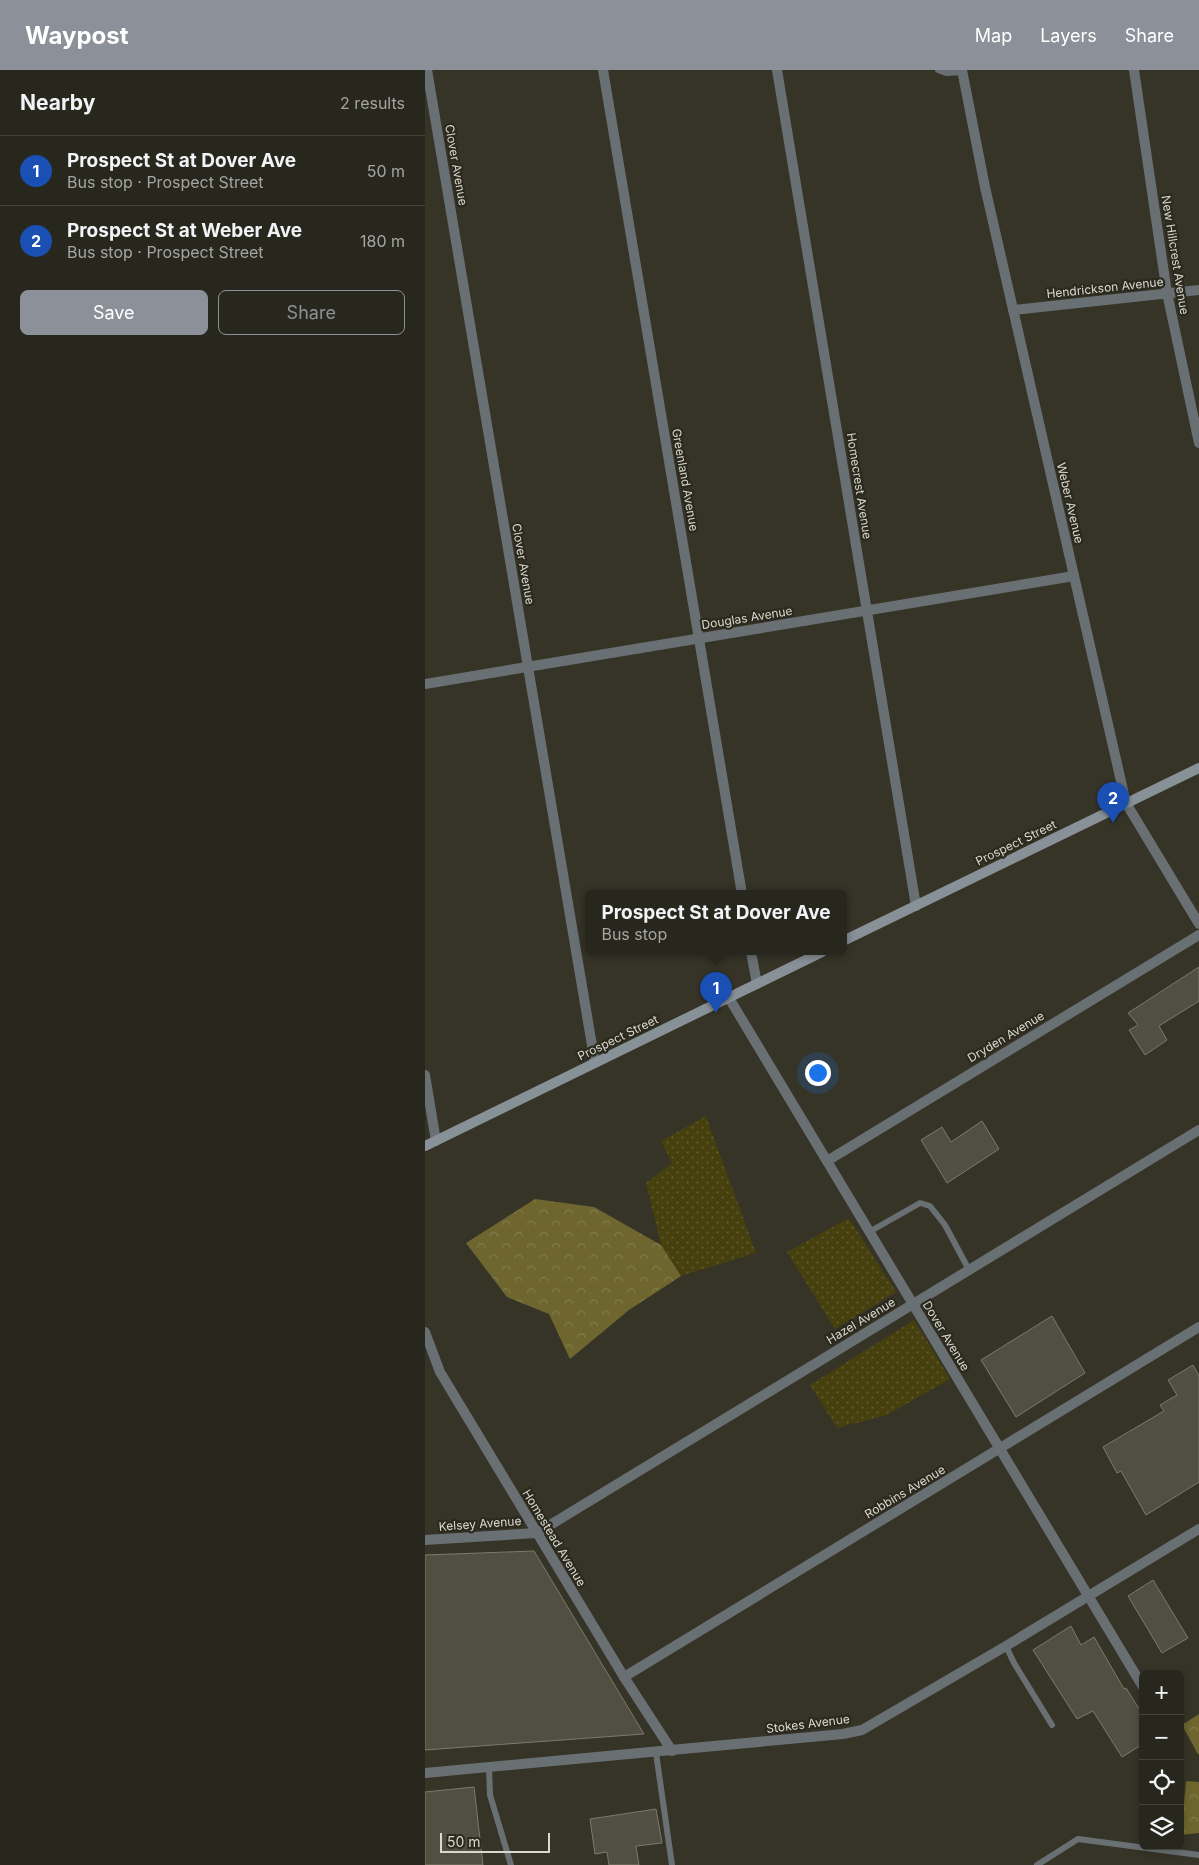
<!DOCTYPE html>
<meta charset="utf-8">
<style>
:root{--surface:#28271d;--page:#34332a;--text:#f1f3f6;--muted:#a5a5a4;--line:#44443b;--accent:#8c9099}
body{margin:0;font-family:Inter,sans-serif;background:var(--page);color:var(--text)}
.controls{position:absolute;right:15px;bottom:15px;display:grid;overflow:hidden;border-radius:8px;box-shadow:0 2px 8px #0003}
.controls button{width:45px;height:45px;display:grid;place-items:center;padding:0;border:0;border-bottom:1px solid var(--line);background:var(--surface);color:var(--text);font:25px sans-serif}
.scale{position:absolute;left:15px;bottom:12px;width:110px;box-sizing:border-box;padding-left:5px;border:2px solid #dad9d0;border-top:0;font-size:14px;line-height:18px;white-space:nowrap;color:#dad9d0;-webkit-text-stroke:4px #2c2a1e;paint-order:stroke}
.you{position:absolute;left:392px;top:1002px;width:18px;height:18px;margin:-12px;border:4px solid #fff;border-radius:50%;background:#1a73e8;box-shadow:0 0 0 8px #1a73e833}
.badge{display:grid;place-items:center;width:32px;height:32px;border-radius:50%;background:var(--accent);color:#fff;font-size:16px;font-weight:700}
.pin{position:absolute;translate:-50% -41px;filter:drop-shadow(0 1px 2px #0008)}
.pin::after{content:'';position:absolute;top:26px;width:18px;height:15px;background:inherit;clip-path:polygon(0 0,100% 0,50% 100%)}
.popup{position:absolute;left:160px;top:820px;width:262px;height:65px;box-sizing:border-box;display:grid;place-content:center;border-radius:8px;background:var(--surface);filter:drop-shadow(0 1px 4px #0005);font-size:16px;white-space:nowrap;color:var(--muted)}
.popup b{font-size:19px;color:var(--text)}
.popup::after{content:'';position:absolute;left:50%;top:100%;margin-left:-10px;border:10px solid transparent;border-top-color:var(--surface)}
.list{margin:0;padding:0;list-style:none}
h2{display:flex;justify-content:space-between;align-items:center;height:65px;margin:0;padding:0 20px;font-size:21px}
h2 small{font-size:16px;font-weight:400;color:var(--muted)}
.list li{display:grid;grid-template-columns:32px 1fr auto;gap:15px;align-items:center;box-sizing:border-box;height:70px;padding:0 20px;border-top:1px solid var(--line)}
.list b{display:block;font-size:19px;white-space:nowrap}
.list p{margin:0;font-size:16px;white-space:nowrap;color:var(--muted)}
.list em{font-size:16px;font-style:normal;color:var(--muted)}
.actions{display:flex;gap:10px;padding:15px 20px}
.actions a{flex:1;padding:11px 0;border:1px solid var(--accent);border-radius:8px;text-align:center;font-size:18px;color:var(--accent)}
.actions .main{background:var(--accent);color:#fff}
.icon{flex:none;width:28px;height:28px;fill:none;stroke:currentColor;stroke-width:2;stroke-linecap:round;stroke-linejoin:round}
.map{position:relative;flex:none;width:774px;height:1795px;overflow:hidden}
header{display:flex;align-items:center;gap:30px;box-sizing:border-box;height:70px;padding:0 25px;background:var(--accent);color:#fff}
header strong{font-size:24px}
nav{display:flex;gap:28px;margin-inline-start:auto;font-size:18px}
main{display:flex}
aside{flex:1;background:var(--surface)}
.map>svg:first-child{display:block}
.grass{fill:url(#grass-dots)}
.forest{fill:url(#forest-crowns)}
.building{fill:#514f41;stroke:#7c7a6b}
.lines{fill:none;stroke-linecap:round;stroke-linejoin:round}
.lane{stroke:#697074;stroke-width:6}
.street{stroke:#697074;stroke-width:10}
.secondary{stroke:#879197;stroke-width:10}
.labels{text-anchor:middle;stroke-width:4.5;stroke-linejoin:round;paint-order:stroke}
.street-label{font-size:12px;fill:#dad9d0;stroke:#2c2a1e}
</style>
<header>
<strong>Waypost</strong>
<nav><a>Map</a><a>Layers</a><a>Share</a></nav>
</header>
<main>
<aside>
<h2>Nearby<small>2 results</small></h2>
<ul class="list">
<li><span class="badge" style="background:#1a4fb4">1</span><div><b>Prospect St at Dover Ave</b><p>Bus stop · Prospect Street</p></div><em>50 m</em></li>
<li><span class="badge" style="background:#1a4fb4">2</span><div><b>Prospect St at Weber Ave</b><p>Bus stop · Prospect Street</p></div><em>180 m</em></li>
</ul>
<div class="actions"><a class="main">Save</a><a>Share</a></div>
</aside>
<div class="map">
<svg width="774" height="1795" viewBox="0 0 774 1795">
<defs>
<pattern id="grass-dots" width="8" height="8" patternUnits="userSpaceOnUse" patternTransform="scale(1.25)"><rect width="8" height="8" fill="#463f0e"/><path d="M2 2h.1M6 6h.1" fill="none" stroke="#605a30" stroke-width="1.8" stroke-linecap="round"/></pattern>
<pattern id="forest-crowns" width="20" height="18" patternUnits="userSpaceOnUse" patternTransform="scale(1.25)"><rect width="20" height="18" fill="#6e662e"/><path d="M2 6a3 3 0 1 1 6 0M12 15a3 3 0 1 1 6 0" fill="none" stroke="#827b4b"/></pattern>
</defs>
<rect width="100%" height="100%" fill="#363427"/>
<g class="grass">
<polygon points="281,1046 331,1183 256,1206 236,1175 221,1113 247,1093 236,1071"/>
<polygon points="424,1148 471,1222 410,1259 362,1182"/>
<polygon points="489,1250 525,1309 462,1345 412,1358 385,1315"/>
</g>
<g class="forest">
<polygon points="110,1129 169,1137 236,1175 256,1206 204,1240 145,1289 124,1244 82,1227 41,1173"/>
<polygon points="774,1644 774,1684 773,1684 757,1655"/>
<polygon points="761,1711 774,1712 774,1763 756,1765"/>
</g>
<g class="building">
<polygon points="774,897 774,931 734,956 742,970 720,985 704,960 713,955 703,943"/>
<polygon points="557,1051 574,1079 522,1113 496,1070 517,1057 526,1072"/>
<polygon points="627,1246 660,1303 591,1347 556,1290"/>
<polygon points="768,1295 774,1306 774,1412 721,1445 696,1401 692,1403 678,1377 739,1341 735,1335 752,1325 743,1310"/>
<polygon points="109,1481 219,1664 0,1680 0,1485"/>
<polygon points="728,1510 763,1568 737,1583 703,1526"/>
<polygon points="646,1556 656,1575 669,1567 699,1619 701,1618 718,1645 718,1674 697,1687 668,1641 652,1649 608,1580"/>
<polygon points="49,1717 58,1795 0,1795 0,1722"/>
<polygon points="231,1739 237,1773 211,1776 214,1795 184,1795 182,1782 170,1784 165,1749"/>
</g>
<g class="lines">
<g class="lane">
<polyline points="513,0 521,3 538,2"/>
<polyline points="444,1162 495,1133 505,1136 520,1155 544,1200"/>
<polyline points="581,1576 589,1593 627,1655"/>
<polyline points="231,1683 247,1795"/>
<polyline points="64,1697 65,1725 86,1795"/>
<polyline points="612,1795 653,1769 774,1785"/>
</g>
<g class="street">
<polyline points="2,0 170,993"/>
<polyline points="178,0 317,824"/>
<polyline points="352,0 491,836"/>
<polyline points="537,0 560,117 701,733 774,854"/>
<polyline points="709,0 742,223 774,373"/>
<polyline points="588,240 774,220"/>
<polyline points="0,614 649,506"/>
<polyline points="326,882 332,914"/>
<polyline points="304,928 718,1617"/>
<polyline points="0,1005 11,1071"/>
<polyline points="402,1091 774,865"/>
<polyline points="0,1262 15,1302 199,1607 247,1681"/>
<polyline points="0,1470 112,1463 774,1060"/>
<polyline points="199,1607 774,1257"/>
<polyline points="0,1703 418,1664 437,1660 581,1576 774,1459"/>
</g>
<g class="secondary">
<polyline points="418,871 774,698"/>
<polyline points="0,1076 397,882"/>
</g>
</g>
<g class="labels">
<g class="street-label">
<text transform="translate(31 95) rotate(80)" y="4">Clover Avenue</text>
<text transform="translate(750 185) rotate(81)" y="4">New Hillcrest Avenue</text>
<text transform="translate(680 218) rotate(-6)" y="4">Hendrickson Avenue</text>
<text transform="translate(260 410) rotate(80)" y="4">Greenland Avenue</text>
<text transform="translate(434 416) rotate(81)" y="4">Homecrest Avenue</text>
<text transform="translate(645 433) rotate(77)" y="4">Weber Avenue</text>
<text transform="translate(98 494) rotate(80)" y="4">Clover Avenue</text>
<text transform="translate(322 548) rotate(-9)" y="4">Douglas Avenue</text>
<text transform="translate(591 773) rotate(-26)" y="4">Prospect Street</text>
<text transform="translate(581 967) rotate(-31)" y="4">Dryden Avenue</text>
<text transform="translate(193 968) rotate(-26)" y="4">Prospect Street</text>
<text transform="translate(436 1251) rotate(-31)" y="4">Hazel Avenue</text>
<text transform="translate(521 1266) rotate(59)" y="4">Dover Avenue</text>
<text transform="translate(480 1422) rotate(-31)" y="4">Robbins Avenue</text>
<text transform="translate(55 1454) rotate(-4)" y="4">Kelsey Avenue</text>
<text transform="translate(129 1468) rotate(59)" y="4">Homestead Avenue</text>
<text transform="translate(383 1654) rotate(-7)" y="4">Stokes Avenue</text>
</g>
</g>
</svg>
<div class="controls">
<button>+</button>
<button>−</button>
<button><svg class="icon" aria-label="locate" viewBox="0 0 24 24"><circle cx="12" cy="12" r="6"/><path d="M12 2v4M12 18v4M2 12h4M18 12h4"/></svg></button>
<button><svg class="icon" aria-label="layers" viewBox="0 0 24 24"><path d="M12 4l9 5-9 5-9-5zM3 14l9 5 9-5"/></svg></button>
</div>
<div class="scale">50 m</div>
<div class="you"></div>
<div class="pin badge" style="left:291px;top:943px;background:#1a4fb4">1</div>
<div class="popup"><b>Prospect St at Dover Ave</b>Bus stop</div>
<div class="pin badge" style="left:688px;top:753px;background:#1a4fb4">2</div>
</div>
</main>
